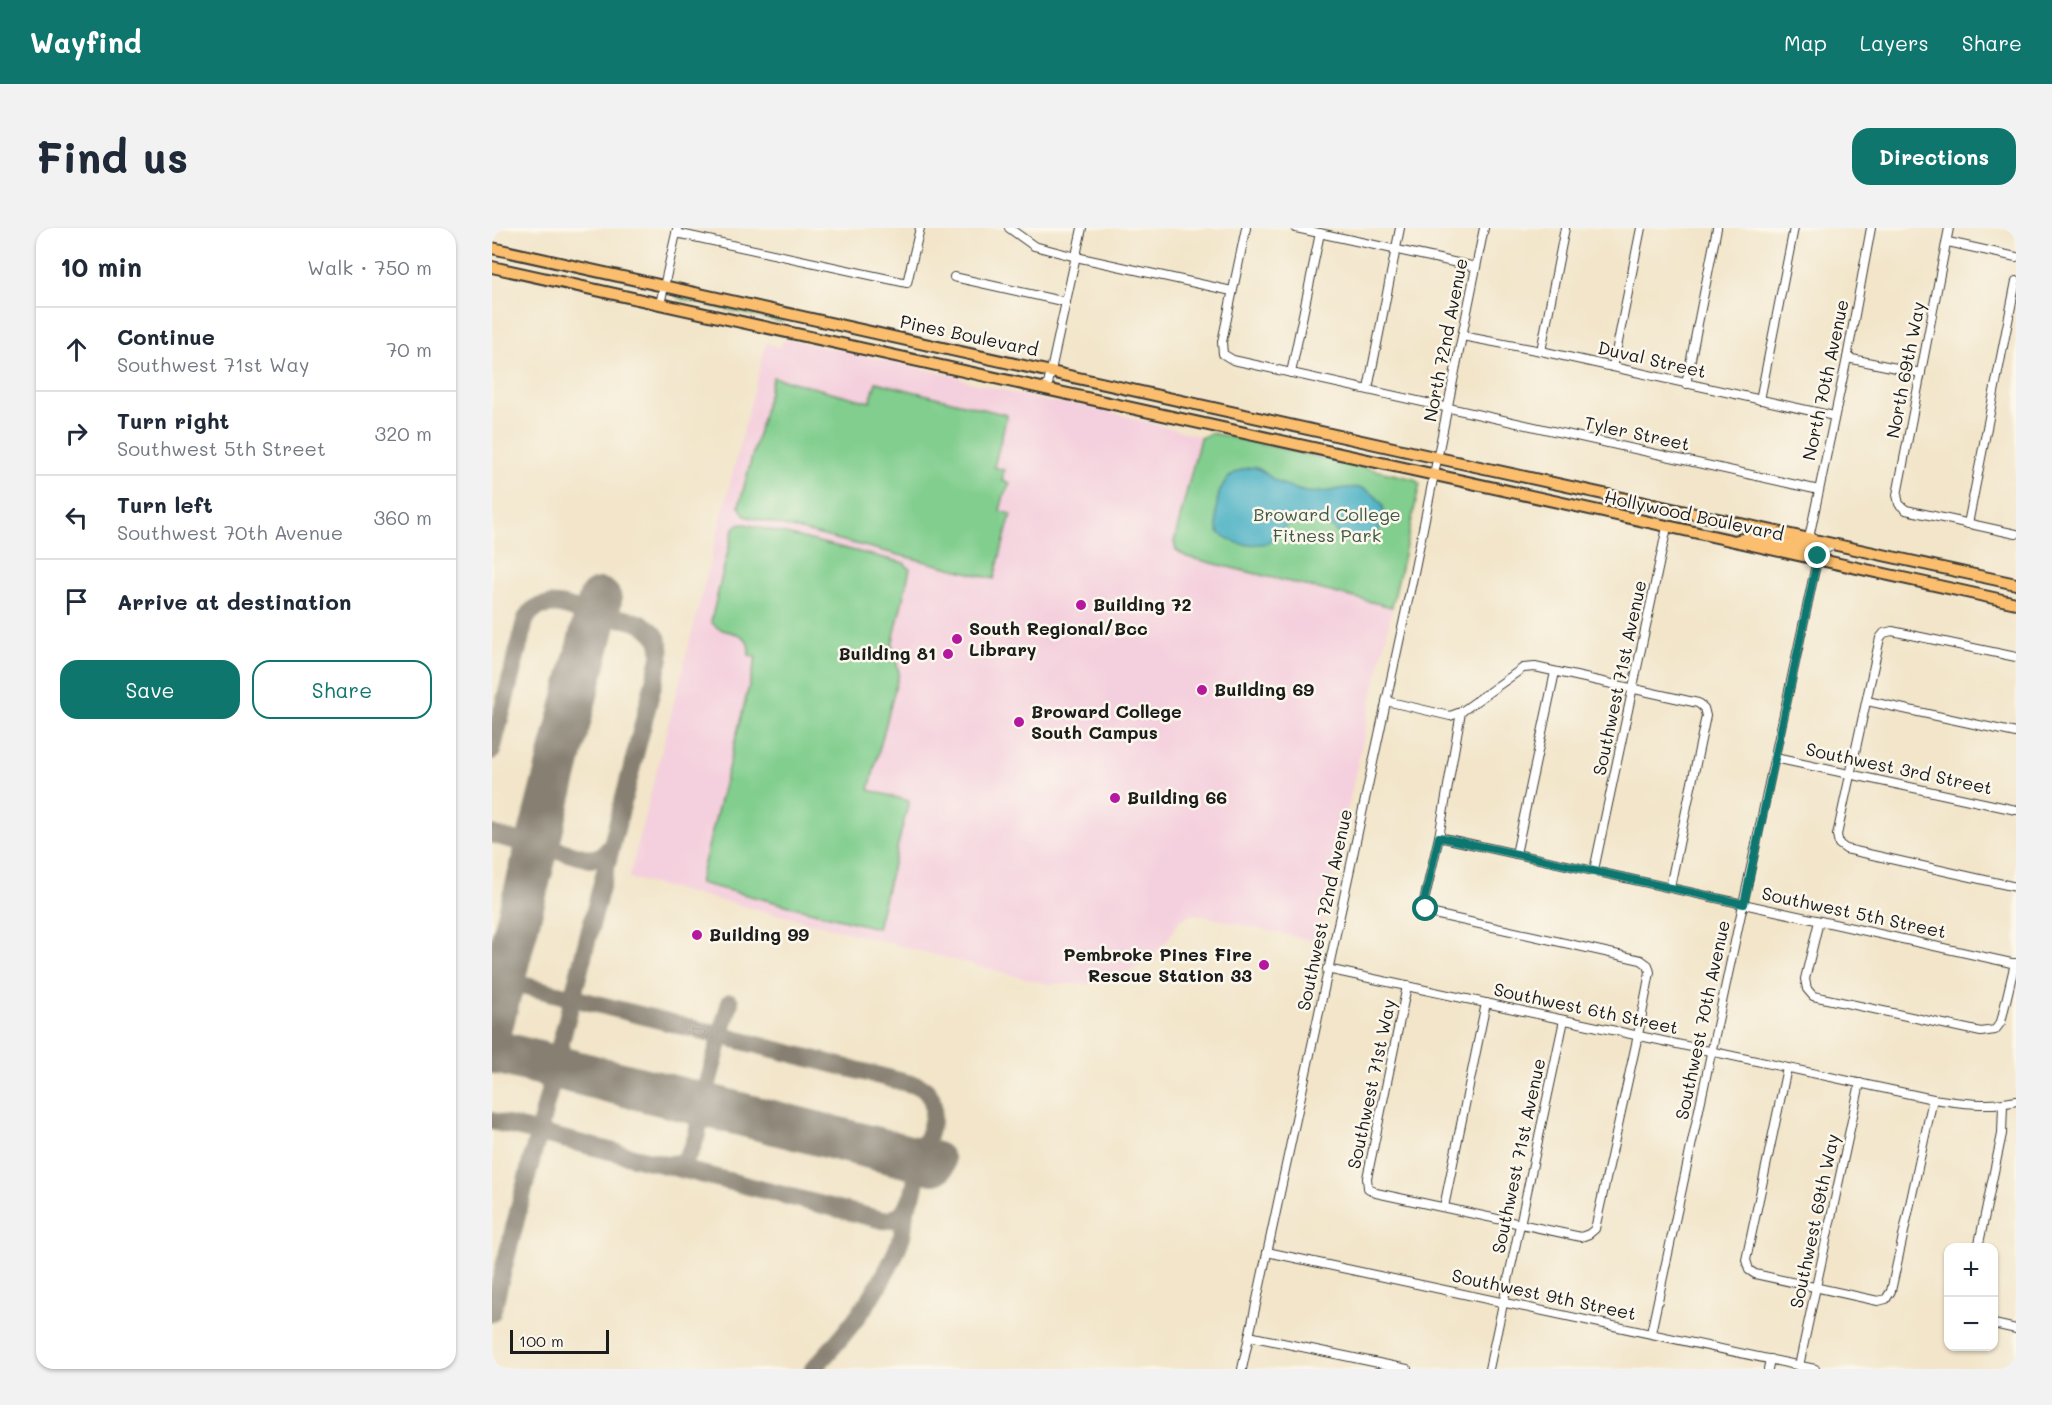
<!DOCTYPE html>
<meta charset="utf-8">
<style>
:root{--surface:#fff;--page:#f2f2f3;--text:#1f2937;--muted:#747a83;--line:#e0e1e3;--accent:#0f766e}
body{margin:0;font-family:Mali,sans-serif;background:var(--page);color:var(--text)}
.controls{position:absolute;right:18px;bottom:18px;display:grid;overflow:hidden;border-radius:12px;box-shadow:0 2px 4px #0004}
.controls button{width:54px;height:54px;display:grid;place-items:center;padding:0;border:0;border-bottom:2px solid var(--line);background:var(--surface);color:var(--text);font:30px sans-serif}
.scale{position:absolute;left:18px;bottom:15px;width:99px;box-sizing:border-box;padding-left:6px;border:3px solid #1c1c1c;border-top:0;font-size:16px;line-height:21px;white-space:nowrap;color:#1c1c1c;-webkit-text-stroke:4px #fbf7ec;paint-order:stroke}
.stop{position:absolute;width:18px;height:18px;margin:-14px;border:4px solid #0f766e;border-radius:50%;background:#fff}
.stop.end{background:#0f766e;border-color:#fff;box-shadow:0 2px 6px #0008}
.list{margin:0;padding:0;list-style:none}
h2{display:flex;justify-content:space-between;align-items:center;height:78px;margin:0;padding:0 24px;font-size:26px}
h2 small{font-size:20px;font-weight:400;color:var(--muted)}
.list li{display:grid;grid-template-columns:39px 1fr auto;gap:18px;align-items:center;box-sizing:border-box;height:84px;padding:0 24px;border-top:2px solid var(--line)}
.list b{display:block;font-size:22px;white-space:nowrap}
.list p{margin:0;font-size:20px;white-space:nowrap;color:var(--muted)}
.list em{font-size:20px;font-style:normal;color:var(--muted)}
.actions{display:flex;gap:12px;padding:18px 24px}
.actions a{flex:1;padding:14px 0;border:2px solid var(--accent);border-radius:18px;text-align:center;font-size:21px;color:var(--accent)}
.actions .main{background:var(--accent);color:#fff}
.icon{flex:none;width:33px;height:33px;fill:none;stroke:currentColor;stroke-width:2;stroke-linecap:round;stroke-linejoin:round}
.map{position:relative;flex:none;width:1524px;height:1141px;overflow:hidden;border-radius:18px}
header{display:flex;align-items:center;gap:36px;box-sizing:border-box;height:84px;padding:0 30px;background:var(--accent);color:#fff}
header strong{font-size:28px}
nav{display:flex;gap:33px;margin-inline-start:auto;font-size:21px}
.intro{display:flex;align-items:center;justify-content:space-between;box-sizing:border-box;height:144px;padding:0 36px}
h1{margin:0;font-size:42px}
.button{padding:15px 27px;border-radius:18px;background:var(--accent);color:#fff;font-size:21px;font-weight:700}
main{display:flex;gap:36px;padding:0 36px}
aside{flex:1;background:var(--surface);border-radius:18px;box-shadow:0 2px 4px #0004}
.map>svg:first-child{display:block}
.built{fill:#f4cfdd}
.green{fill:#81ce8e;stroke:#4e7555;stroke-width:1.5}
.water{fill:#43aec2;stroke:#30656f;stroke-width:1.5}
.lines{fill:none;stroke-linecap:round;stroke-linejoin:round}
.taxiway{stroke:#878072;stroke-width:18}
.runway{stroke:#878072;stroke-width:44}
.minor-casing{stroke:#3c3a36;stroke-width:10}
.highway-casing{stroke:#3c3a36;stroke-width:14}
.minor{stroke:#fff;stroke-width:8}
.highway{stroke:#fabe6e;stroke-width:10}
.route{stroke:#0f766e;stroke-width:8}
.poi-dot{fill:#b5179e;stroke:#fbf7ec;stroke-width:2}
.labels{text-anchor:middle;stroke-width:5;stroke-linejoin:round;paint-order:stroke}
.street-label{font-size:18px;fill:#1c1c1c;stroke:#fbf7ec}
.park-label{font-size:18px;fill:#3f5a44;stroke:#fbf7ec}
.poi-label{font-size:18px;font-weight:bold;fill:#1c1c1c;stroke:#fbf7ec;text-anchor:start}
</style>
<header>
<strong>Wayfind</strong>
<nav><a>Map</a><a>Layers</a><a>Share</a></nav>
</header>
<div class="intro"><h1>Find us</h1><a class="button">Directions</a></div>
<main>
<aside>
<h2>10 min<small>Walk · 750 m</small></h2>
<ul class="list">
<li><svg class="icon" aria-label="ahead" viewBox="0 0 24 24"><path d="M12 20V5M6 11l6-6 6 6"/></svg><div><b>Continue</b><p>Southwest 71st Way</p></div><em>70 m</em></li>
<li><svg class="icon" aria-label="right" viewBox="0 0 24 24"><path d="M7 20v-9h11M14 6l5 5-5 5"/></svg><div><b>Turn right</b><p>Southwest 5th Street</p></div><em>320 m</em></li>
<li><svg class="icon" aria-label="left" viewBox="0 0 24 24"><path d="M17 20v-9H6M10 6l-5 5 5 5"/></svg><div><b>Turn left</b><p>Southwest 70th Avenue</p></div><em>360 m</em></li>
<li><svg class="icon" aria-label="arrive" viewBox="0 0 24 24"><path d="M6 21V4h12l-3 4 3 4H6"/></svg><div><b>Arrive at destination</b></div></li>
</ul>
<div class="actions"><a class="main">Save</a><a>Share</a></div>
</aside>
<div class="map">
<svg width="1524" height="1141" viewBox="0 0 1524 1141">
<rect width="100%" height="100%" fill="#fbf7ec"/>
<filter id="ink" filterUnits="userSpaceOnUse"><feTurbulence type="fractalNoise" baseFrequency=".0167" numOctaves="2"/><feDisplacementMap in="SourceGraphic" scale="12" xChannelSelector="R" yChannelSelector="G"/><feConvolveMatrix kernelMatrix="1 2 1 2 8 2 1 2 1" color-interpolation-filters="sRGB"/></filter>
<filter id="wash" filterUnits="userSpaceOnUse"><feTurbulence type="fractalNoise" baseFrequency=".008" numOctaves="4" result="noise"/><feDisplacementMap in="SourceGraphic" scale="24" xChannelSelector="R" yChannelSelector="G"/><feGaussianBlur stdDeviation="1.35" result="paint"/><feColorMatrix in="noise" values="0 0 0 0 0 0 0 0 0 0 0 0 0 0 0 0 0 1.4 0 .05"/><feComposite in="paint" operator="in"/></filter>
<g filter="url(#wash)">
<rect width="100%" height="100%" fill="#f2e5c9"/>
<polygon class="built" points="297,111 464,148 477,154 558,174 569,174 600,179 710,209 715,206 723,205 923,251 928,256 826,714 702,686 687,692 677,711 650,737 609,756 555,756 312,693 137,650 274,115 288,119 289,114"/>
<g class="green">
<polygon points="184,65 295,90 288,94 189,71 184,68"/>
<polygon points="281,149 378,174 384,154 515,187 502,239 512,242 510,253 518,255 512,267 508,283 519,286 502,351 253,288 247,278"/>
<polygon points="720,205 922,251 928,256 900,379 695,329 684,322 682,314 708,210"/>
<path d="M253,296L412,335L418,341L400,417L407,445L377,562L417,573L385,700L207,655L264,430L257,427C259,396 229,411 219,393L241,302L245,297Z"/>
</g>
<path class="water" d="M762,239C772,242 773,246 781,251C789,256 806,263 815,264C844,268 866,246 888,273C895,281 891,295 886,303C879,313 869,314 858,315C821,283 811,276 777,315C754,318 745,319 726,304C721,273 726,243 762,239Z"/>
<g class="lines">
<g class="taxiway">
<path d="M0,523L33,393C42,371 69,375 87,383C92,386 98,392 103,393C109,394 116,390 122,390C147,391 172,402 168,430L68,818L62,829L46,835"/>
<polyline points="50,601 54,614 61,621 98,631 110,628 120,617"/>
<path d="M0,606C18,612 36,619 50,601"/>
<path d="M23,613C35,617 40,624 41,636"/>
<path d="M6,770C12,761 19,757 30,757"/>
<polyline points="68,818 71,834 81,844"/>
<polyline points="216,856 217,869 228,882"/>
<polyline points="194,873 206,869 215,859 238,774"/>
<path d="M0,893L390,992C412,994 422,970 424,950C424,944 423,938 424,932C426,926 431,921 433,915C441,897 449,868 427,858L30,757L19,747L16,731"/>
<path d="M174,937L190,934C201,925 211,897 204,884C202,879 198,876 194,873"/>
<polyline points="0,1085 58,860 56,847 46,835"/>
<path d="M321,1141C354,1106 393,1057 409,1011C413,1001 411,990 414,979"/>
</g>
<g class="runway">
<polyline points="0,795 108,372"/>
<polyline points="0,823 441,935"/>
</g>
</g>
</g>
<g filter="url(#ink)">
<g class="lines">
<g class="minor-casing">
<g id="minor">
<polyline points="517,0 542,18 584,29 740,63"/>
<polyline points="754,0 730,114 731,126 741,132 1327,262"/>
<polyline points="804,0 984,39"/>
<polyline points="1457,0 1405,267 1407,276 1414,282 1524,306"/>
<polyline points="184,5 415,55 428,0"/>
<polyline points="1456,14 1524,29"/>
<polyline points="462,49 574,74"/>
<polyline points="168,76 185,1"/>
<polyline points="970,108 1049,123 1342,188"/>
<polyline points="1049,123 1073,0"/>
<polyline points="1355,130 1429,145"/>
<polyline points="1121,139 1149,0"/>
<polyline points="799,145 828,5"/>
<polyline points="1194,156 1225,0"/>
<polyline points="555,161 590,0"/>
<polyline points="876,161 908,0"/>
<polyline points="1268,172 1302,0"/>
<polyline points="1476,296 1524,53"/>
<polyline points="1317,310 1355,130 1379,0"/>
<polyline points="1524,429 1400,403 1392,405 1388,410 1345,607 1347,616 1354,621 1524,659"/>
<polyline points="894,473 958,488 969,484"/>
<polyline points="1375,473 1524,505"/>
<polyline points="1283,530 1524,582"/>
<polyline points="947,609 1524,736"/>
<polyline points="1024,626 1063,444"/>
<polyline points="1102,642 1175,299"/>
<polyline points="1327,693 1313,751 1315,761 1321,768 1489,804 1503,802 1509,794 1523,735"/>
<path d="M835,741L1441,871C1468,875 1497,879 1524,873"/>
<polyline points="915,758 875,950 876,960 884,965 1089,1009 1097,1006 1103,1001 1146,807 1158,744 1156,737 1149,732 942,686 934,681 932,673 947,609 969,484 1031,440 1043,439 1206,475 1212,480 1214,488 1178,659"/>
<polyline points="1295,840 1254,1032 1257,1042 1263,1046 1386,1073 1394,1071 1399,1063 1441,871"/>
<polyline points="952,979 994,775"/>
<polyline points="1486,1020 1510,906 1511,876"/>
<polyline points="775,1024 1323,1141"/>
<polyline points="1502,1096 1524,1101"/>
<polyline points="1159,1105 1325,332 1329,325 1342,316"/>
<polyline points="757,1108 915,1141"/>
<polyline points="1307,1138 1368,855"/>
<polyline points="750,1141 923,340 992,0"/>
<polyline points="997,1141 1072,792"/>
<polyline points="1276,1141 1278,1131"/>
</g>
</g>
<g class="highway-casing">
<g id="highway">
<polyline points="0,20 960,233 1524,356"/>
<polyline points="0,39 1524,375"/>
<path d="M1243,313C1265,305 1287,317 1310,318L1317,310"/>
</g>
</g>
<use href="#minor" class="minor"/>
<use href="#highway" class="highway"/>
</g>
</g>
<g class="lines" filter="url(#ink)">
<polyline class="route" points="934,681 932,673 947,609 1252,676 1326,328"/>
</g>
<g class="poi-dot">
<circle cx="589" cy="377" r="6"/>
<circle cx="465" cy="411" r="6"/>
<circle cx="456" cy="426" r="6"/>
<circle cx="710" cy="462" r="6"/>
<circle cx="527" cy="494" r="6"/>
<circle cx="623" cy="570" r="6"/>
<circle cx="205" cy="707" r="6"/>
<circle cx="772" cy="737" r="6"/>
</g>
<g class="labels">
<g class="street-label">
<text transform="translate(477 108) rotate(12)" y="6">Pines Boulevard</text>
<text transform="translate(954 112) rotate(-79)" y="6">North 72nd Avenue</text>
<text transform="translate(1160 132) rotate(13)" y="6">Duval Street</text>
<text transform="translate(1414 142) rotate(-79)" y="6">North 69th Way</text>
<text transform="translate(1334 152) rotate(-78)" y="6">North 70th Avenue</text>
<text transform="translate(1145 206) rotate(12)" y="6">Tyler Street</text>
<text transform="translate(1202 288) rotate(12)" y="6">Hollywood Boulevard</text>
<text transform="translate(1128 450) rotate(-78)" y="6">Southwest 71st Avenue</text>
<text transform="translate(1407 541) rotate(12)" y="6">Southwest 3rd Street</text>
<text transform="translate(833 682) rotate(-78)" y="6">Southwest 72nd Avenue</text>
<text transform="translate(1362 685) rotate(12)" y="6">Southwest 5th Street</text>
<text transform="translate(1094 781) rotate(12)" y="6">Southwest 6th Street</text>
<text transform="translate(1211 792) rotate(-78)" y="6">Southwest 70th Avenue</text>
<text transform="translate(880 856) rotate(-78)" y="6">Southwest 71st Way</text>
<text transform="translate(1027 928) rotate(-78)" y="6">Southwest 71st Avenue</text>
<text transform="translate(1323 993) rotate(-78)" y="6">Southwest 69th Way</text>
<text transform="translate(1052 1067) rotate(12)" y="6">Southwest 9th Street</text>
</g>
<g class="park-label">
<text x="835" y="293">Broward College<tspan x="835" dy="21">Fitness Park</tspan></text>
</g>
<g class="poi-label">
<text x="601" y="383">Building 72</text>
<text x="477" y="407">South Regional/Bcc<tspan x="477" dy="21">Library</tspan></text>
<text x="444" y="432" text-anchor="end">Building 81</text>
<text x="722" y="468">Building 69</text>
<text x="539" y="490">Broward College<tspan x="539" dy="21">South Campus</tspan></text>
<text x="635" y="576">Building 66</text>
<text x="217" y="713">Building 99</text>
<text x="760" y="733" text-anchor="end">Pembroke Pines Fire<tspan x="760" dy="21">Rescue Station 33</tspan></text>
</g>
</g>
</svg>
<div class="controls">
<button>+</button>
<button>−</button>
</div>
<div class="scale">100 m</div>
<div class="stop" style="left:934px;top:681px"></div>
<div class="stop end" style="left:1326px;top:328px"></div>
</div>
</main>
